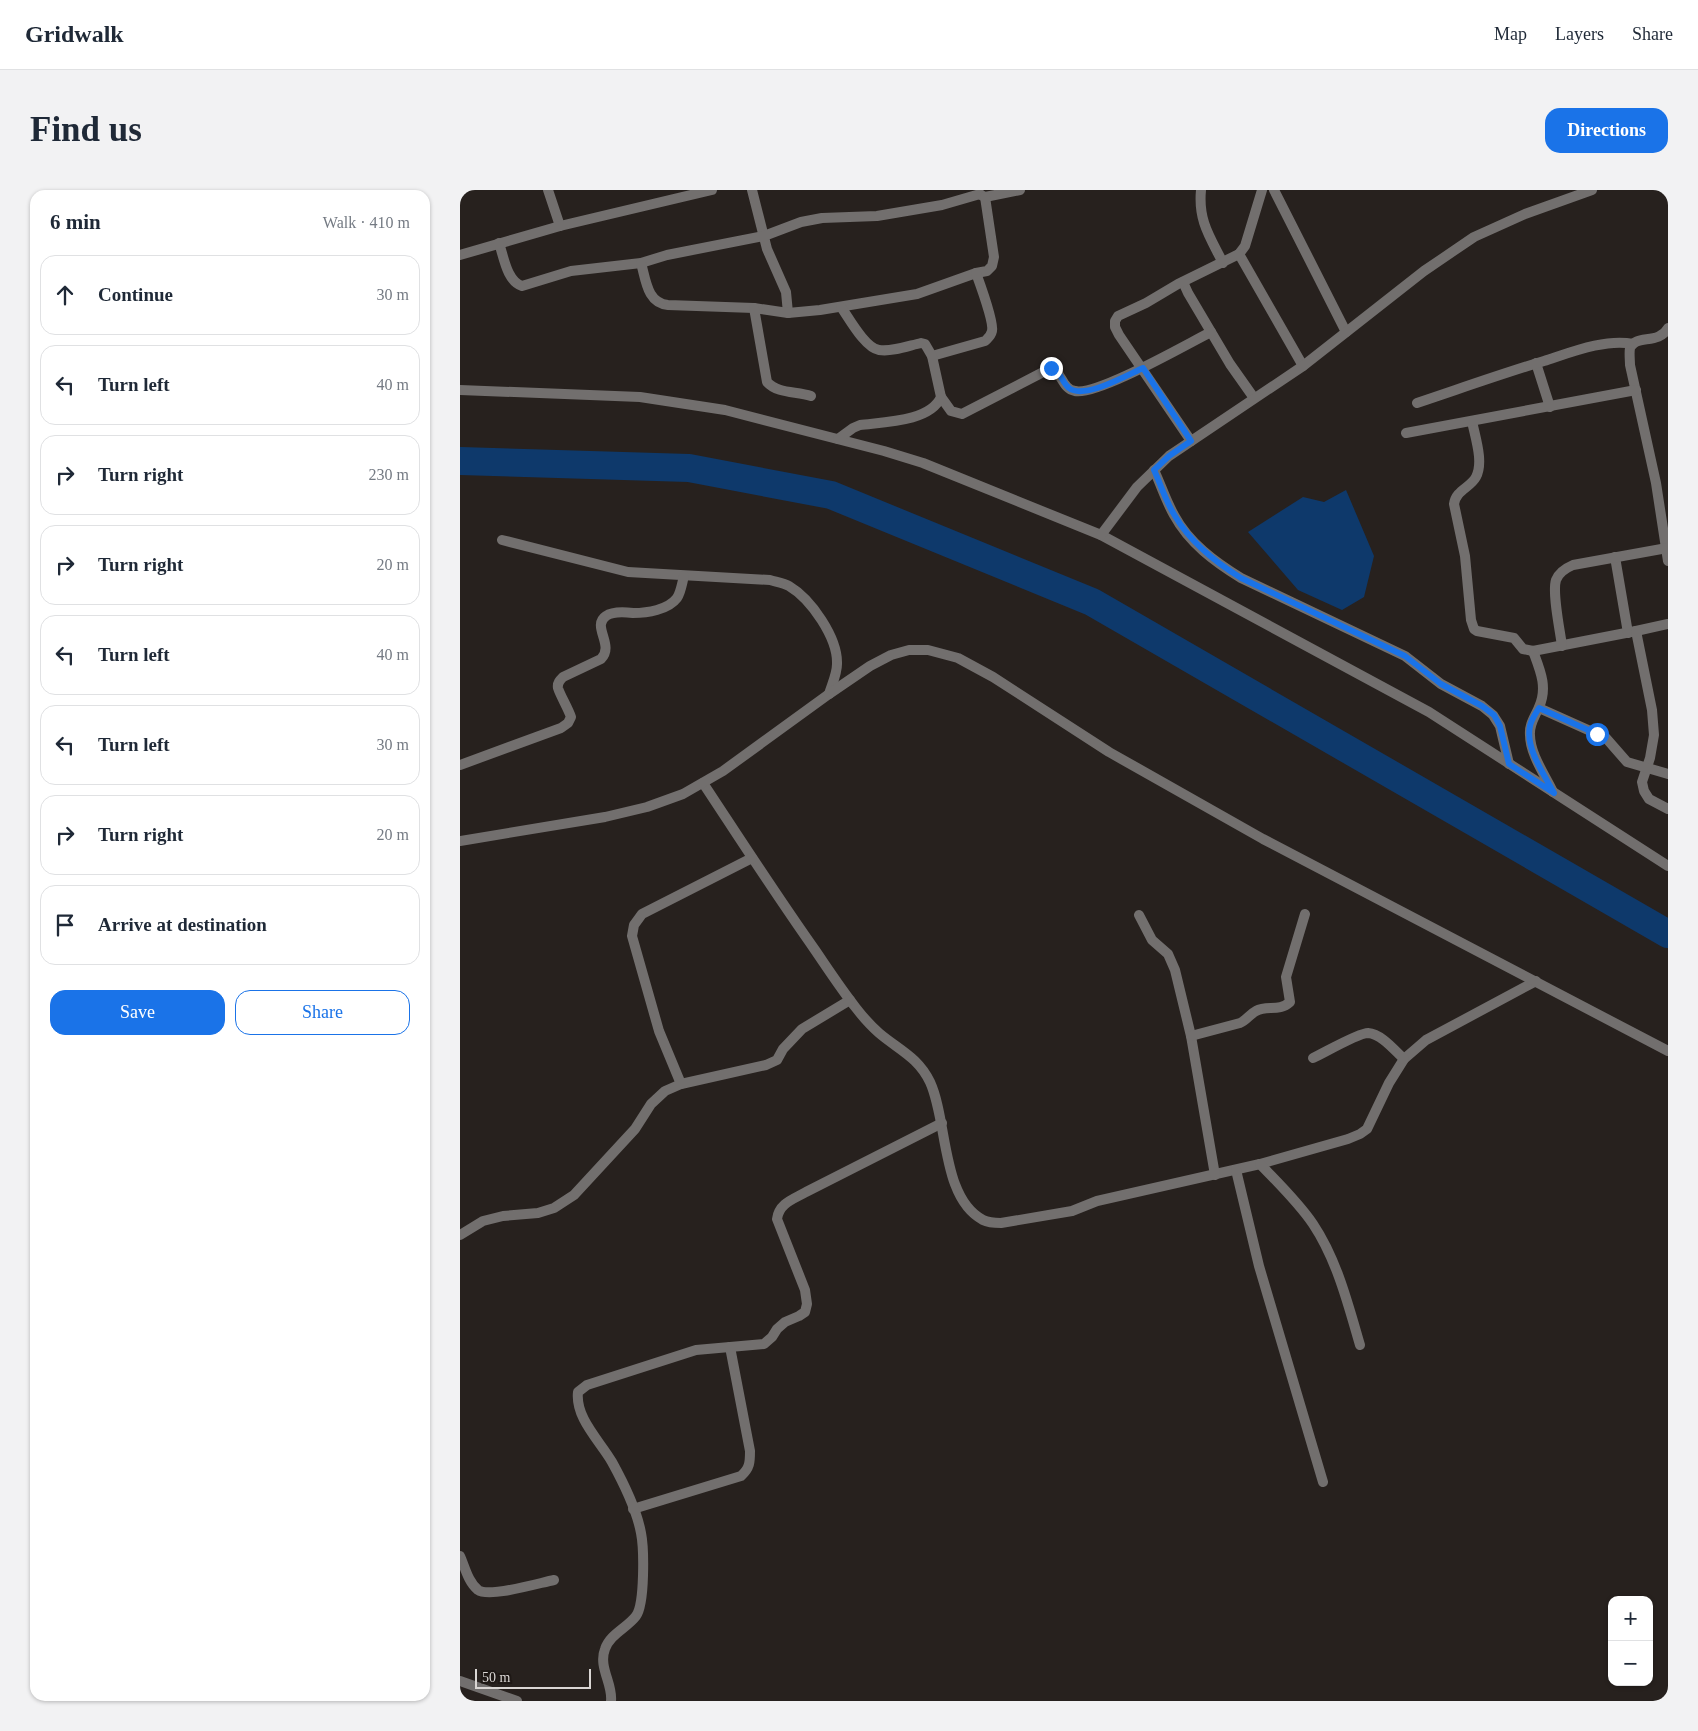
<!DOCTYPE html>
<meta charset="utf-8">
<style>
:root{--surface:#fff;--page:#f2f2f3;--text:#1f2937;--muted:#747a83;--line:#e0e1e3;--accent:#1a73e8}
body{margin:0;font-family:Georgia,serif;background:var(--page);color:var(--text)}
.controls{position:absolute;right:15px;bottom:15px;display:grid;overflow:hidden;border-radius:10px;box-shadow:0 1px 4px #0004}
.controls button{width:45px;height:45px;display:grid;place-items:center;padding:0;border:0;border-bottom:1px solid var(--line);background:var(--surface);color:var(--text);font:25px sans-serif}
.scale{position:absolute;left:15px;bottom:12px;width:116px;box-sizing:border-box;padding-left:5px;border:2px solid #dad6d4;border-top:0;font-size:14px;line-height:18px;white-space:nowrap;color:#dad6d4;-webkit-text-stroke:4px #1e1815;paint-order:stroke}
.stop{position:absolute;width:15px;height:15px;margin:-11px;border:4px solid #1a73e8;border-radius:50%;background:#fff}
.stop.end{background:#1a73e8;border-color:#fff;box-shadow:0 1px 5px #0008}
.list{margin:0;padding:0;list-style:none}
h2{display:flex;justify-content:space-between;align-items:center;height:65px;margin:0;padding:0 20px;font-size:21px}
h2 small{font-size:16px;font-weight:400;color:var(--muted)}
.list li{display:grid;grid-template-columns:32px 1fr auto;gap:15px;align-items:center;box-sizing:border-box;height:80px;margin:0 10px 10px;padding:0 10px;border:1px solid var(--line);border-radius:15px}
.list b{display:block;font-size:19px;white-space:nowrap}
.list em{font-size:16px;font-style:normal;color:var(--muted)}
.actions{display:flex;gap:10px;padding:15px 20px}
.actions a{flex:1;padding:11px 0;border:1px solid var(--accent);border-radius:15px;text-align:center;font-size:18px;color:var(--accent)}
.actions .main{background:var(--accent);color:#fff}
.icon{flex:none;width:28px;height:28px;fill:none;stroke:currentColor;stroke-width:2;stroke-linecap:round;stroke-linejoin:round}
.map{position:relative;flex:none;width:1208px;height:1511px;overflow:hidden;border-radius:15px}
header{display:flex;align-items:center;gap:30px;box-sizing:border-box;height:70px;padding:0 25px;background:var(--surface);border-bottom:1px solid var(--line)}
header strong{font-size:24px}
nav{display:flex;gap:28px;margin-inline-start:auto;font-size:18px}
.intro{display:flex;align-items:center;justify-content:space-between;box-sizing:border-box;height:120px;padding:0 30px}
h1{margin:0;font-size:35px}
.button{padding:12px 22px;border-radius:15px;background:var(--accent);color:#fff;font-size:18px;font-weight:700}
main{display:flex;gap:30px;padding:0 30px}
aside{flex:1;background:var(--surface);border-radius:15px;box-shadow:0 1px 4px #0004}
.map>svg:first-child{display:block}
.water{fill:#0e396b}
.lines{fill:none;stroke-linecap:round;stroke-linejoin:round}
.river{stroke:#0e396b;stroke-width:28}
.minor{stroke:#726f6e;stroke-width:10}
.route{stroke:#1a73e8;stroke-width:6}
</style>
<header>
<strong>Gridwalk</strong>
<nav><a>Map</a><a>Layers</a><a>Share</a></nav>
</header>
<div class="intro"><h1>Find us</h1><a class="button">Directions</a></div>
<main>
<aside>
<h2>6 min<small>Walk · 410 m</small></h2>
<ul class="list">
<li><svg class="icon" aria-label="ahead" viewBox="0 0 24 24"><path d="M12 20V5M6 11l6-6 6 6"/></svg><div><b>Continue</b></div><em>30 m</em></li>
<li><svg class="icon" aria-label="left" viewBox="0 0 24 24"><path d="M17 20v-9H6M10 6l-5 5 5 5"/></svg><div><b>Turn left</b></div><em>40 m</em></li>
<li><svg class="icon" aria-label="right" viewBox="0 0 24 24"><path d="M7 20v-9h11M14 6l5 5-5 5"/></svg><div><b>Turn right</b></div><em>230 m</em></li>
<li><svg class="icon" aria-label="right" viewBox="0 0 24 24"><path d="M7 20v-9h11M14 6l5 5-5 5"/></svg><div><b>Turn right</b></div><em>20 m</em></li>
<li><svg class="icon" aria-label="left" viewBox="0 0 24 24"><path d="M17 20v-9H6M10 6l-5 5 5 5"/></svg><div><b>Turn left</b></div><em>40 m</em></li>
<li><svg class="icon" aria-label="left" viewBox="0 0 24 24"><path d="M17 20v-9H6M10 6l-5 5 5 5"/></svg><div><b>Turn left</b></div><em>30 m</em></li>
<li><svg class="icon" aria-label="right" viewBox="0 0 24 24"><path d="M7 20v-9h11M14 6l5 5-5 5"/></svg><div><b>Turn right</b></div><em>20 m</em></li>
<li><svg class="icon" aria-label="arrive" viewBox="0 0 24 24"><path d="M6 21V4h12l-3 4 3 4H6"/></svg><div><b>Arrive at destination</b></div></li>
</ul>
<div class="actions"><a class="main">Save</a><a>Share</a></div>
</aside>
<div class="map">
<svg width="1208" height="1511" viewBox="0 0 1208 1511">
<rect width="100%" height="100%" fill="#27211e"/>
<polygon class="water" points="886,300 914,366 904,407 882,420 838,400 788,342 843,307 864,312"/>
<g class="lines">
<polyline class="river" points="0,271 229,278 371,305 632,412 1208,744"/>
<g class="minor">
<polyline points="88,0 100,36"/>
<polyline points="292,0 307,59 326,102 328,123"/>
<path d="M741,0C738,31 750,47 763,73"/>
<polyline points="814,0 886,142"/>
<polyline points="521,5 525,7 560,0"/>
<path d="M39,53C44,68 47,91 62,96L111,81L181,73L207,65L304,46L341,32L362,28L417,26L482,15L520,4"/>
<polyline points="779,64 785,56 802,0"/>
<polyline points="0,65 100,36 252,0"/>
<path d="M181,73C186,90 187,113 208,115L294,118L328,123L360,120L457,104L516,83L527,81L532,76L534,67L525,7"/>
<polyline points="723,92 728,103 770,174 794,208"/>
<path d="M294,118L307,192C318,204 336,201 351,206"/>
<path d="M1208,138C1199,155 1175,144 1170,158C1169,163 1170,170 1170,175L1196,293L1208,371"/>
<path d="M472,166L525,151C528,148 531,146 532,141C534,132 520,94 516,83"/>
<polyline points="1076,173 1090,217"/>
<polyline points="0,200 180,207 265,220 424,261 463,273 641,345 969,522 1208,676"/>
<path d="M481,207L491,221L502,224L591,178C602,182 602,199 615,201C637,206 727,154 751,142"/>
<path d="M957,213C999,199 1041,184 1084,171C1109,163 1146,148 1173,154"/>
<path d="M1012,231C1015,247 1024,272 1016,287C1010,298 996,300 994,314L1005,366L1011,430L1014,439L1017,441L1054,448L1063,459L1073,461L1176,441"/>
<polyline points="946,243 1176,200"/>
<path d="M378,249L393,238L400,235C423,232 470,232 481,207L472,166L465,154L461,153C448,156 432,162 419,160C405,158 389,128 381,117"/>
<polyline points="731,251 659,145 655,137 655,131 658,126 686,113 718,94 779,64 843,176"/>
<path d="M694,280C701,295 706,311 714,325C729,353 755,372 781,388L945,466L981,494L1022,516L1033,525L1040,536L1049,574"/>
<polyline points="641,345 677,297 709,266 843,176 964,81 1014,47 1065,24 1132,0"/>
<path d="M42,350L168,382L310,390C317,392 324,393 329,396C351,409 378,448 377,474C377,484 372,494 369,504"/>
<polyline points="1155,367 1168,443"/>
<polyline points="1208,434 1176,441 1192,520 1194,545 1190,568 1182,592 1184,601 1189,609 1208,619"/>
<path d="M1102,456C1100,440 1092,403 1096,390C1099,382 1106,378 1113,375L1207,358"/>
<path d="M1073,461C1080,480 1088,497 1079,517C1075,527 1069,534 1070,545C1070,564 1085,585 1093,602"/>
<polyline points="1079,518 1146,548 1167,572 1208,584"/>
<path d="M0,575L101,538L108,533L111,527C108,518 100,505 98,498C97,493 100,490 103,487L141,469C155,455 131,436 146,426C153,421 165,422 173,423C187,423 208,420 217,408C221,402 222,393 224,386"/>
<path d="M243,593C280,649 316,705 355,760C368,779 381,799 396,818C403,827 411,836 419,843C439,860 458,867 470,892C488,931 481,1008 523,1030C529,1033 535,1033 541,1033L612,1021L637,1011L800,974L888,949L900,944L907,939L929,893L944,869L966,850L1076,791"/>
<polyline points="0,651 145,627 187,617 223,604 263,581 369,504 410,476 431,465 449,460 468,460 498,468 533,487 649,562 803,649 1208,861"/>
<polyline points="679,725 692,750 708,764 715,780 731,846 755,985"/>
<path d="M731,846L780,833C787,830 790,824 796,821C807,815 819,822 830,812L826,787L845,724"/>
<path d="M853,868C864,863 898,843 908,843C922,844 935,861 944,869"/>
<polyline points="221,894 199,841 172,746 174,735 182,724 292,668"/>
<path d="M800,974C818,993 838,1012 853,1034C877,1070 888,1114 900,1155"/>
<polyline points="776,980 799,1076 863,1292"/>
<polyline points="0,1045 23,1031 43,1026 78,1023 94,1018 114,1005 175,939 191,914 205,901 221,894 306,875 317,870 323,859 342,839 390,810"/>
<path d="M173,1319L281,1286C290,1278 290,1272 290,1261L270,1157"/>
<path d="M0,1366C5,1377 8,1392 18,1400C29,1408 79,1393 94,1390"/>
<polyline points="0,1491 57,1511"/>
<path d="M151,1511C153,1494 138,1477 145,1459C150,1444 167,1438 176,1426C185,1414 184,1358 181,1343C177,1321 163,1292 152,1272C140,1251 115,1228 118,1202L127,1195L236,1160L304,1154L312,1147L317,1139L325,1132L339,1126L345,1122L347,1114L345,1100L317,1029C319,1013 334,1009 346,1002L482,933"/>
</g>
</g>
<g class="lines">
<path class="route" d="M591,178C601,181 602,193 609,198C624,210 667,185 683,178L731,251L709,266L694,280C701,295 706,312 715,326C731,353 755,372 781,388L945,466L981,494L1022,516L1034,525L1040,536L1049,574L1094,603C1084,584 1065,558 1070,536C1071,530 1076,523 1079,518L1137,544"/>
</g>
</svg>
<div class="controls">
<button>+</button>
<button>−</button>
</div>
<div class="scale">50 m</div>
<div class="stop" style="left:1137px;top:544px"></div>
<div class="stop end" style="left:591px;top:178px"></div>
</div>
</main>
